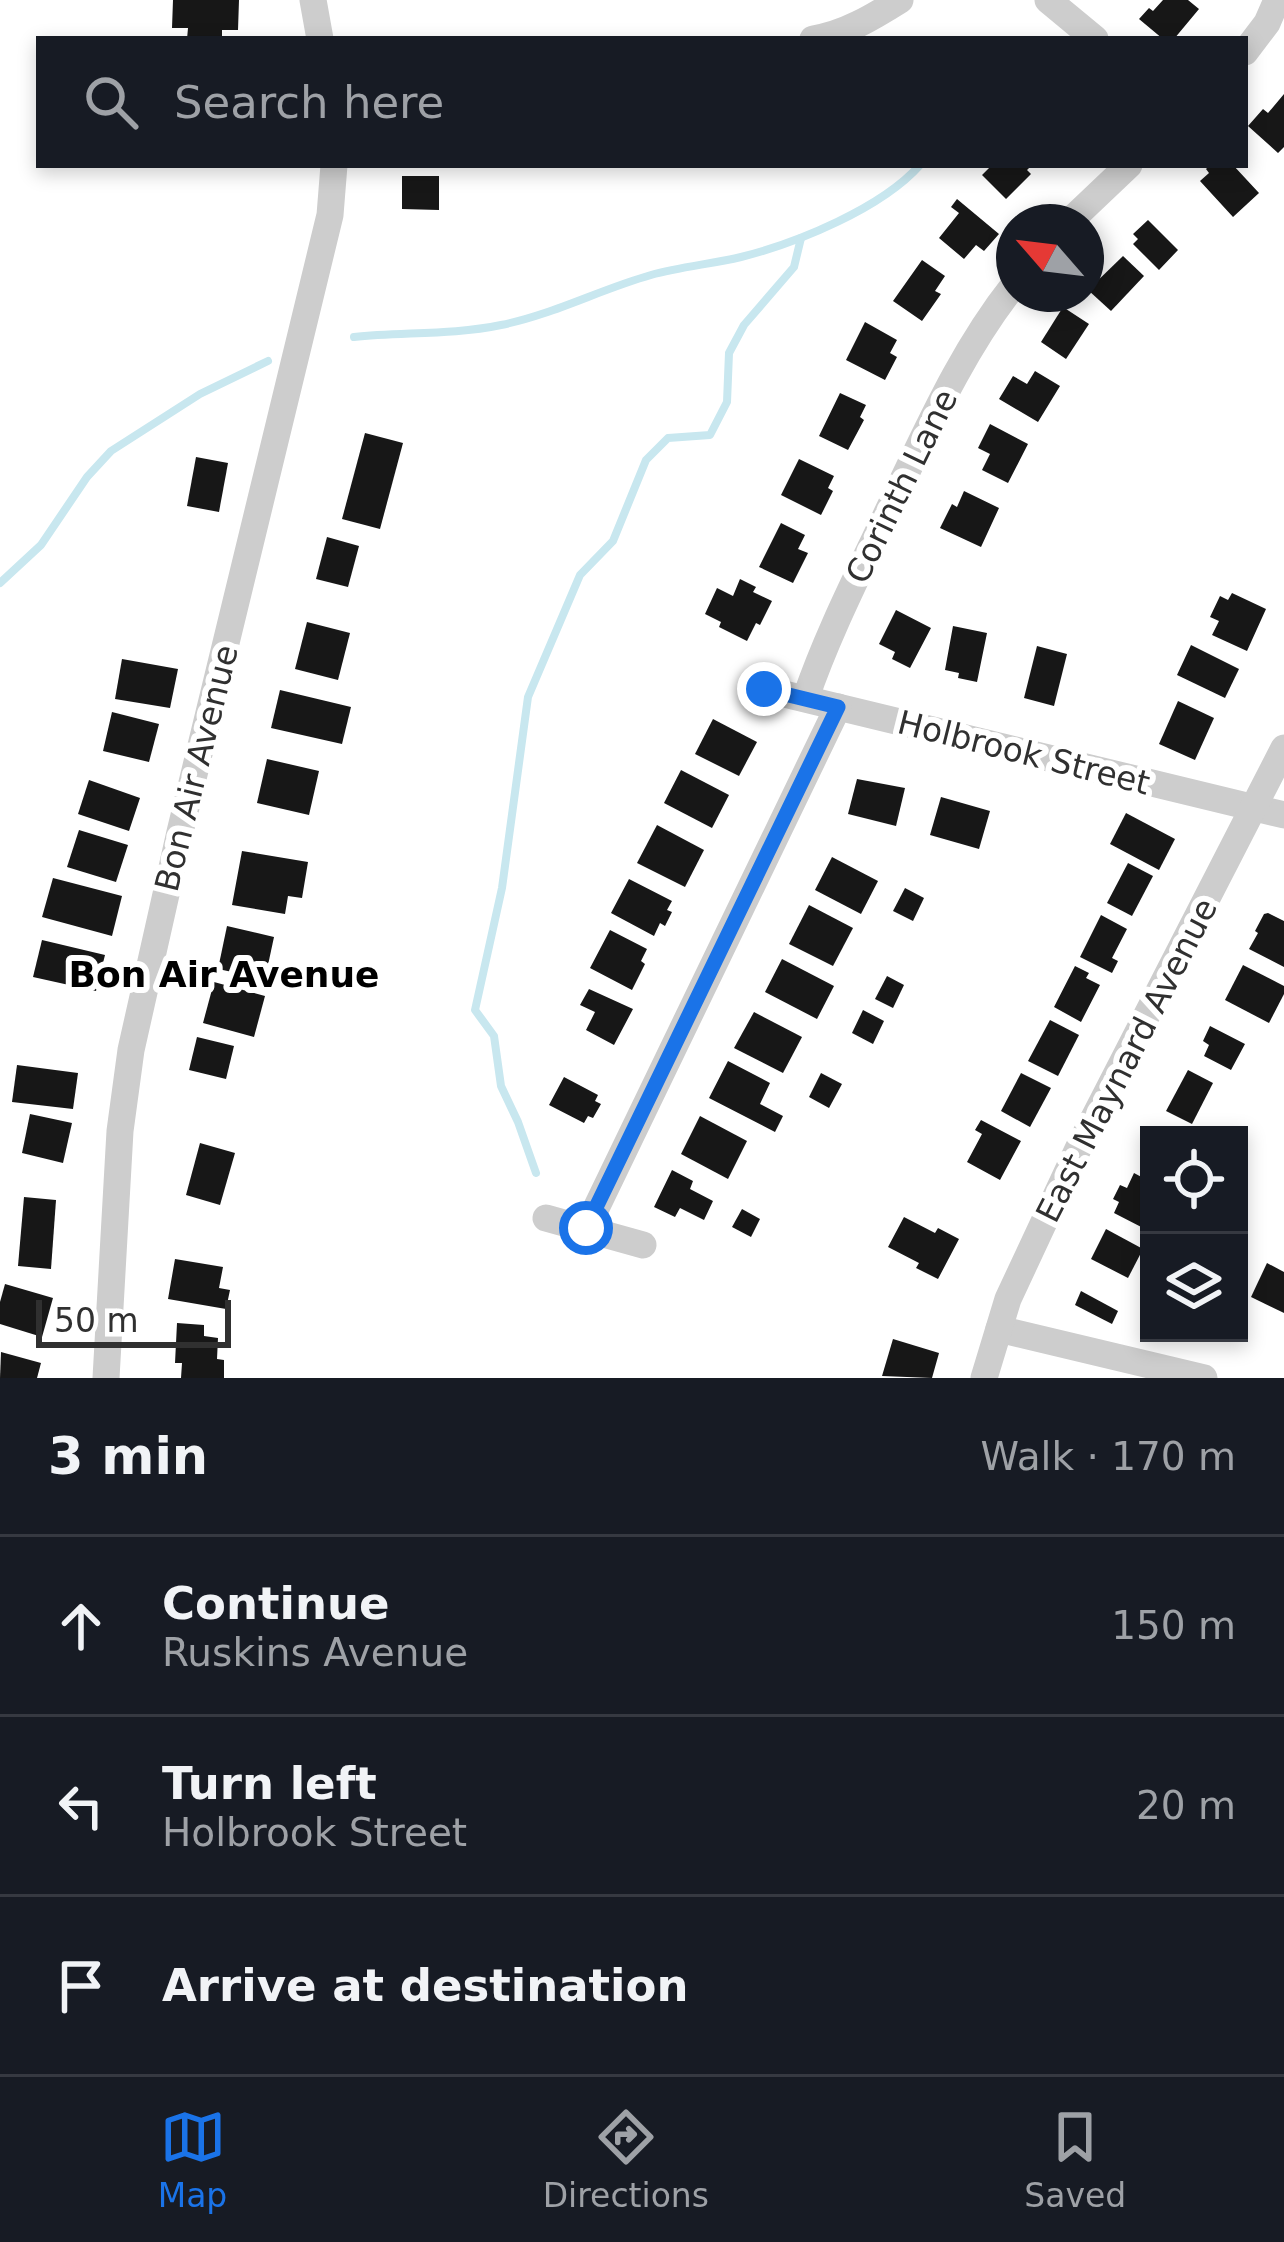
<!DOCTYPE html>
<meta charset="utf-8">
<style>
:root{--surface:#171b24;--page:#242831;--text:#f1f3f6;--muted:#9ea1a6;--line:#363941;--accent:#1a73e8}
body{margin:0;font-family:"DejaVu Sans",sans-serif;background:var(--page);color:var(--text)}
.controls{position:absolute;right:36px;bottom:36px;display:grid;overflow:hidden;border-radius:0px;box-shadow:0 6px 18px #0003}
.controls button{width:108px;height:108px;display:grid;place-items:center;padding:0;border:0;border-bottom:3px solid var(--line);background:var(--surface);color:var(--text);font:60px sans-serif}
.compass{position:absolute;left:996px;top:204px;width:108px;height:108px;border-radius:50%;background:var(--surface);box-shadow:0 6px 18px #0003;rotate:298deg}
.scale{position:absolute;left:36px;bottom:30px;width:195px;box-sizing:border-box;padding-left:12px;border:6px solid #303030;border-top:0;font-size:33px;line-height:42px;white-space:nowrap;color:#303030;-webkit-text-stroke:9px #fff;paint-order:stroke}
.stop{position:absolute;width:36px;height:36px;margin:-27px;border:9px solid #1a73e8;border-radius:50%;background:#fff}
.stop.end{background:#1a73e8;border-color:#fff;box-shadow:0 3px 12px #0008}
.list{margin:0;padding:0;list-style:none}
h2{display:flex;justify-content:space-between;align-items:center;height:156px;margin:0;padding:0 48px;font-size:51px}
h2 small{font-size:39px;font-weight:400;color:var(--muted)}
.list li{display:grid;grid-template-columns:78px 1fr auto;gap:36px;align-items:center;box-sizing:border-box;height:180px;padding:0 48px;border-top:3px solid var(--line)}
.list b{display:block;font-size:45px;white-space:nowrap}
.list p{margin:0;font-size:39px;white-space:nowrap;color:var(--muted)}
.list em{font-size:39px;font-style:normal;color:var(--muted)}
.icon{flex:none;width:66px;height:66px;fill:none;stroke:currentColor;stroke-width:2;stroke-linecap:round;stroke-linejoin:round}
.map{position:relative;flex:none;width:1284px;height:1378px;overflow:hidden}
.search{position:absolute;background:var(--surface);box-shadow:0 6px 18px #0003;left:36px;right:36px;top:36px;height:132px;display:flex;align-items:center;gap:30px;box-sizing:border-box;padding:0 42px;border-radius:0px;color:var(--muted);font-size:45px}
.sheet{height:696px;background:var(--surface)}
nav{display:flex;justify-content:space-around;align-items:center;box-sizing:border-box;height:168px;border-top:3px solid var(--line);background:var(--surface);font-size:33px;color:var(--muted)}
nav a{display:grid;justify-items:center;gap:6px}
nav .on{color:var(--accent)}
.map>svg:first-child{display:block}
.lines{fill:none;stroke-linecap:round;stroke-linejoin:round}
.stream{stroke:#c8e7ef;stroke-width:8}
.building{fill:#171717}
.street{stroke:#cdcdcd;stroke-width:27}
.route{stroke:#1a73e8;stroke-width:15}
.labels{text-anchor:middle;stroke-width:12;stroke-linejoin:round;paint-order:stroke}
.street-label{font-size:33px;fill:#303030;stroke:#fff}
.neighbourhood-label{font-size:36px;font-weight:bold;fill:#000;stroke:#fff}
</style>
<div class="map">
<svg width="1284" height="1378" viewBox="0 0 1284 1378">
<rect width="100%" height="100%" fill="#fff"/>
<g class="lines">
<g class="stream">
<path d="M354,337C403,332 453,335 501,325C552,315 601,289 651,275C680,267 711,264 741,257C797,243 882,208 920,165"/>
<polyline points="0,583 41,545 87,477 111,451 200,394 268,361"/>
<polyline points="536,1173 518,1122 501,1086 494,1036 475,1010 502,888 528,697 580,575 613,541 646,460 668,438 710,435 727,402 729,353 744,325 794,267 801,238"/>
</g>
</g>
<g class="building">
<polygon points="173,0 239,0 238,30 222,30 222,39 187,39 188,28 172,28"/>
<polygon points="1163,0 1188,0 1199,9 1174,39 1163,39 1139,19 1149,8 1153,11"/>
<polygon points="1284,94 1284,147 1278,153 1248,126 1263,109 1268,113"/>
<polygon points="992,165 1032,165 1027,170 1031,174 1006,199 982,175"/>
<polygon points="1210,165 1233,165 1259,193 1233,217 1200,181 1209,173 1206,169"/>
<polygon points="402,176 439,176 439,210 402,209"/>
<polygon points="957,199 999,234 984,251 976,245 964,259 939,238 959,213 951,207"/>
<polygon points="1148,220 1178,250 1159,270 1133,244 1138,239 1133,234"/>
<polygon points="1123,256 1144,276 1111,311 1088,290"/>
<polygon points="922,260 945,276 935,291 941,294 922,321 893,301"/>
<polygon points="1063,307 1089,324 1066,359 1041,342"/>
<polygon points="865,322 897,340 890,353 897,357 885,380 846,360"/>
<polygon points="1035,371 1060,386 1038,422 999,399 1013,376 1027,384"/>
<polygon points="840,393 866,405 860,417 864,420 848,450 819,436"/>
<polygon points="990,424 1028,444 1008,483 982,470 990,454 978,448"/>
<polygon points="365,433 403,443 380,529 342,519"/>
<polygon points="196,457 228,463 219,512 187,506"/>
<polygon points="799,459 834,476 828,488 833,491 821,515 781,495"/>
<polygon points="964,491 999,508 981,547 940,528 952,504 957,507"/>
<polygon points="781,523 805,535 798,549 808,553 793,583 759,567"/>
<polygon points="327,537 359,546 348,587 316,579"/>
<polygon points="740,579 756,587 753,592 772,601 760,625 756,623 747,641 719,627 721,622 705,614 717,588 733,596"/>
<polygon points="1232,593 1266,609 1247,651 1212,635 1219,621 1210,617 1220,596 1228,600"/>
<polygon points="896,610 931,628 910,668 892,659 895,652 879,644"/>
<polygon points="307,622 350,633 338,680 295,669"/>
<polygon points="953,626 987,633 977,682 958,678 959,673 945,670"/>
<polygon points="1191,645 1239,669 1225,698 1177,675"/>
<polygon points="1037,646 1067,654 1054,706 1024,698"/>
<polygon points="122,659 178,669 170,708 115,699"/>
<polygon points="280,690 351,707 342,744 271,728"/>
<polygon points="1178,701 1214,718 1195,760 1159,744"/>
<polygon points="112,712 159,724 149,762 103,751"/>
<polygon points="713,719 757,742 739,776 695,754"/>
<polygon points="267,759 319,771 309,815 257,803"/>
<polygon points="681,770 729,795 712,828 664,803"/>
<polygon points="857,779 905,788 896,826 848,814"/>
<polygon points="89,780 140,798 129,831 78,814"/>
<polygon points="941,797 990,811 979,849 930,835"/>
<polygon points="1126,813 1175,839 1159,870 1110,844"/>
<polygon points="657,825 704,850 685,887 637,863"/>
<polygon points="79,830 128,845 116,882 67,867"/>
<polygon points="242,851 308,862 302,898 288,896 285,914 232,905"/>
<polygon points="832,857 878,881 861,914 815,890"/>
<polygon points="1128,863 1153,876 1132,916 1107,903"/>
<polygon points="53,878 122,896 112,936 42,917"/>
<polygon points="629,879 672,901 667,910 672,912 665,926 660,923 654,936 611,913"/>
<polygon points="905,888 924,898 913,921 893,911"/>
<polygon points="809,905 853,928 833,966 789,944"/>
<polygon points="1268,913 1284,921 1284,967 1249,949 1258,933 1255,931 1264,914"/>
<polygon points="1101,915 1127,929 1112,958 1118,961 1112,973 1080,957"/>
<polygon points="227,926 274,937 265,979 218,969"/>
<polygon points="610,930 647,949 641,961 645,964 632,990 590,968"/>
<polygon points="42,940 105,955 96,991 33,977"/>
<polygon points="782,959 834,986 817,1019 765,992"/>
<polygon points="1243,965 1284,986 1284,994 1269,1023 1225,1000"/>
<polygon points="1075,966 1089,973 1086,978 1100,985 1081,1022 1054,1007"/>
<polygon points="887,976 904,985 893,1008 875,999"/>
<polygon points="214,982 265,996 254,1037 203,1023"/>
<polygon points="589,989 633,1009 614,1045 586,1030 595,1012 580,1005"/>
<polygon points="863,1010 884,1021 873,1044 852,1033"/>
<polygon points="754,1012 802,1037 783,1073 734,1048"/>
<polygon points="1050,1020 1079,1035 1058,1076 1028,1061"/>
<polygon points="1210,1026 1245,1044 1231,1070 1204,1056 1209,1045 1203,1041"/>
<polygon points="197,1037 234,1046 226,1079 189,1070"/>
<polygon points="728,1061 770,1083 760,1104 783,1116 775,1132 709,1098"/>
<polygon points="17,1065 78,1073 73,1109 12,1102"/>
<polygon points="1188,1070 1213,1083 1192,1124 1166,1111"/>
<polygon points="821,1073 842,1084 829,1108 809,1097"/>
<polygon points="1021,1073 1051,1088 1030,1127 1001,1111"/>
<polygon points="564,1077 598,1095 595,1101 601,1104 593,1118 588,1116 584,1123 549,1105"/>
<polygon points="30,1114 72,1123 63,1163 22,1153"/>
<polygon points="700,1116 747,1141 728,1179 681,1154"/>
<polygon points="981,1120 1021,1141 1000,1180 967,1162 982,1134 975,1130"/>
<polygon points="200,1143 235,1153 220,1205 186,1195"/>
<polygon points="672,1170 693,1181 690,1189 713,1201 704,1220 680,1208 675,1217 654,1207"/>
<polygon points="1134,1173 1149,1181 1149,1207 1146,1212 1149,1213 1149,1231 1114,1213 1119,1202 1113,1199 1120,1185 1127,1188"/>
<polygon points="24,1197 56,1200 51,1269 18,1266"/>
<polygon points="742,1209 760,1219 751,1237 732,1227"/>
<polygon points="904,1217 935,1233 938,1228 959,1239 938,1279 916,1268 919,1263 888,1247"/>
<polygon points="1106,1229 1143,1249 1128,1278 1091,1259"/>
<polygon points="175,1259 223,1267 219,1288 230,1290 226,1309 168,1299"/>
<polygon points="1267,1263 1284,1272 1284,1313 1251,1297"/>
<polygon points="5,1284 53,1298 42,1337 0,1324 0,1302"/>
<polygon points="1081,1291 1118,1311 1112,1324 1075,1305"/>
<polygon points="177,1323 204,1325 204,1336 218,1338 217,1359 224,1360 224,1378 181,1378 182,1363 175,1363"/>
<polygon points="893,1339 939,1353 932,1378 882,1376"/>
<polygon points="1,1352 41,1363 37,1378 0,1378"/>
</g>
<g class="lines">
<g class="street">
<polyline points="313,0 320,39"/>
<polyline points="1048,0 1095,39"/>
<path d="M813,39C845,34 873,17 900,0"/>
<polyline points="1245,52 1267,23 1277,0"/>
<polyline points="1069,222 1129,165"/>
<polyline points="764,689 1284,815"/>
<path d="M806,697C828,633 859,573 888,511C926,433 960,353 1014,285"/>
<polyline points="546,1218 643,1245"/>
<polyline points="586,1229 838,707"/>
<polyline points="999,1329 1204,1378"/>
<polyline points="106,1378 120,1131 131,1050 180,832 330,215 334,165"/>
<polyline points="984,1378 1008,1299 1078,1149 1284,748"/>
</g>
</g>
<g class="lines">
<polyline class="route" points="586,1228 838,707 764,689"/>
</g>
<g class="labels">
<g class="street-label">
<text transform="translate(901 486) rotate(-64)" y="12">Corinth Lane</text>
<text transform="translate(1024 752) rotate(14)" y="12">Holbrook Street</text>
<text transform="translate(196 768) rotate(-76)" y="12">Bon Air Avenue</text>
<text transform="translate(1126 1060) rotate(-63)" y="12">East Maynard Avenue</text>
</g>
<g class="neighbourhood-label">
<text x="224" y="987">Bon Air Avenue</text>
</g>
</g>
</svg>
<div class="controls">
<button><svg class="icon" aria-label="locate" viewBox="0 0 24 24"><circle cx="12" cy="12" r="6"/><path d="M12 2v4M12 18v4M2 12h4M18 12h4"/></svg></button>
<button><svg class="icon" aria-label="layers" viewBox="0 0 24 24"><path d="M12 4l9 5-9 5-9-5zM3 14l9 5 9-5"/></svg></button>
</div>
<svg class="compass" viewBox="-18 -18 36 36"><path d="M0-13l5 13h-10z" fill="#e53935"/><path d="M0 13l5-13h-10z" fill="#9ea1a6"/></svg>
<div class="scale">50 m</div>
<div class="stop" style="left:586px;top:1228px"></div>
<div class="stop end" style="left:764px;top:689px"></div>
<div class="search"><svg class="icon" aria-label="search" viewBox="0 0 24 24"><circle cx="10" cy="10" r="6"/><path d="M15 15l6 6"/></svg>Search here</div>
</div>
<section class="sheet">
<h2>3 min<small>Walk · 170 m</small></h2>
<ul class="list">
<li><svg class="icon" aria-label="ahead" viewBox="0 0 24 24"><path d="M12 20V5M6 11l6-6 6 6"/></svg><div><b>Continue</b><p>Ruskins Avenue</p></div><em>150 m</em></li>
<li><svg class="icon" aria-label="left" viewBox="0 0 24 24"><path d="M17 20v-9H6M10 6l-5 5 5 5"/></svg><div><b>Turn left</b><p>Holbrook Street</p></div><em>20 m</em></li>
<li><svg class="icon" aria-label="arrive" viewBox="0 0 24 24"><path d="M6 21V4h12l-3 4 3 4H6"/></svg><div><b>Arrive at destination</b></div></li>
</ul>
</section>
<nav>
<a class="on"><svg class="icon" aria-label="map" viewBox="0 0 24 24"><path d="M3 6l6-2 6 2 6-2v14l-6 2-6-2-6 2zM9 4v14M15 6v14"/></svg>Map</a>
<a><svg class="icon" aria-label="directions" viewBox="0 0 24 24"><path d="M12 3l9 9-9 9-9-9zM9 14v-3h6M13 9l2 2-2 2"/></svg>Directions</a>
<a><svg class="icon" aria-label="saved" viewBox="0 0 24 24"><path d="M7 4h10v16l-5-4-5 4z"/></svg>Saved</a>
</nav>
